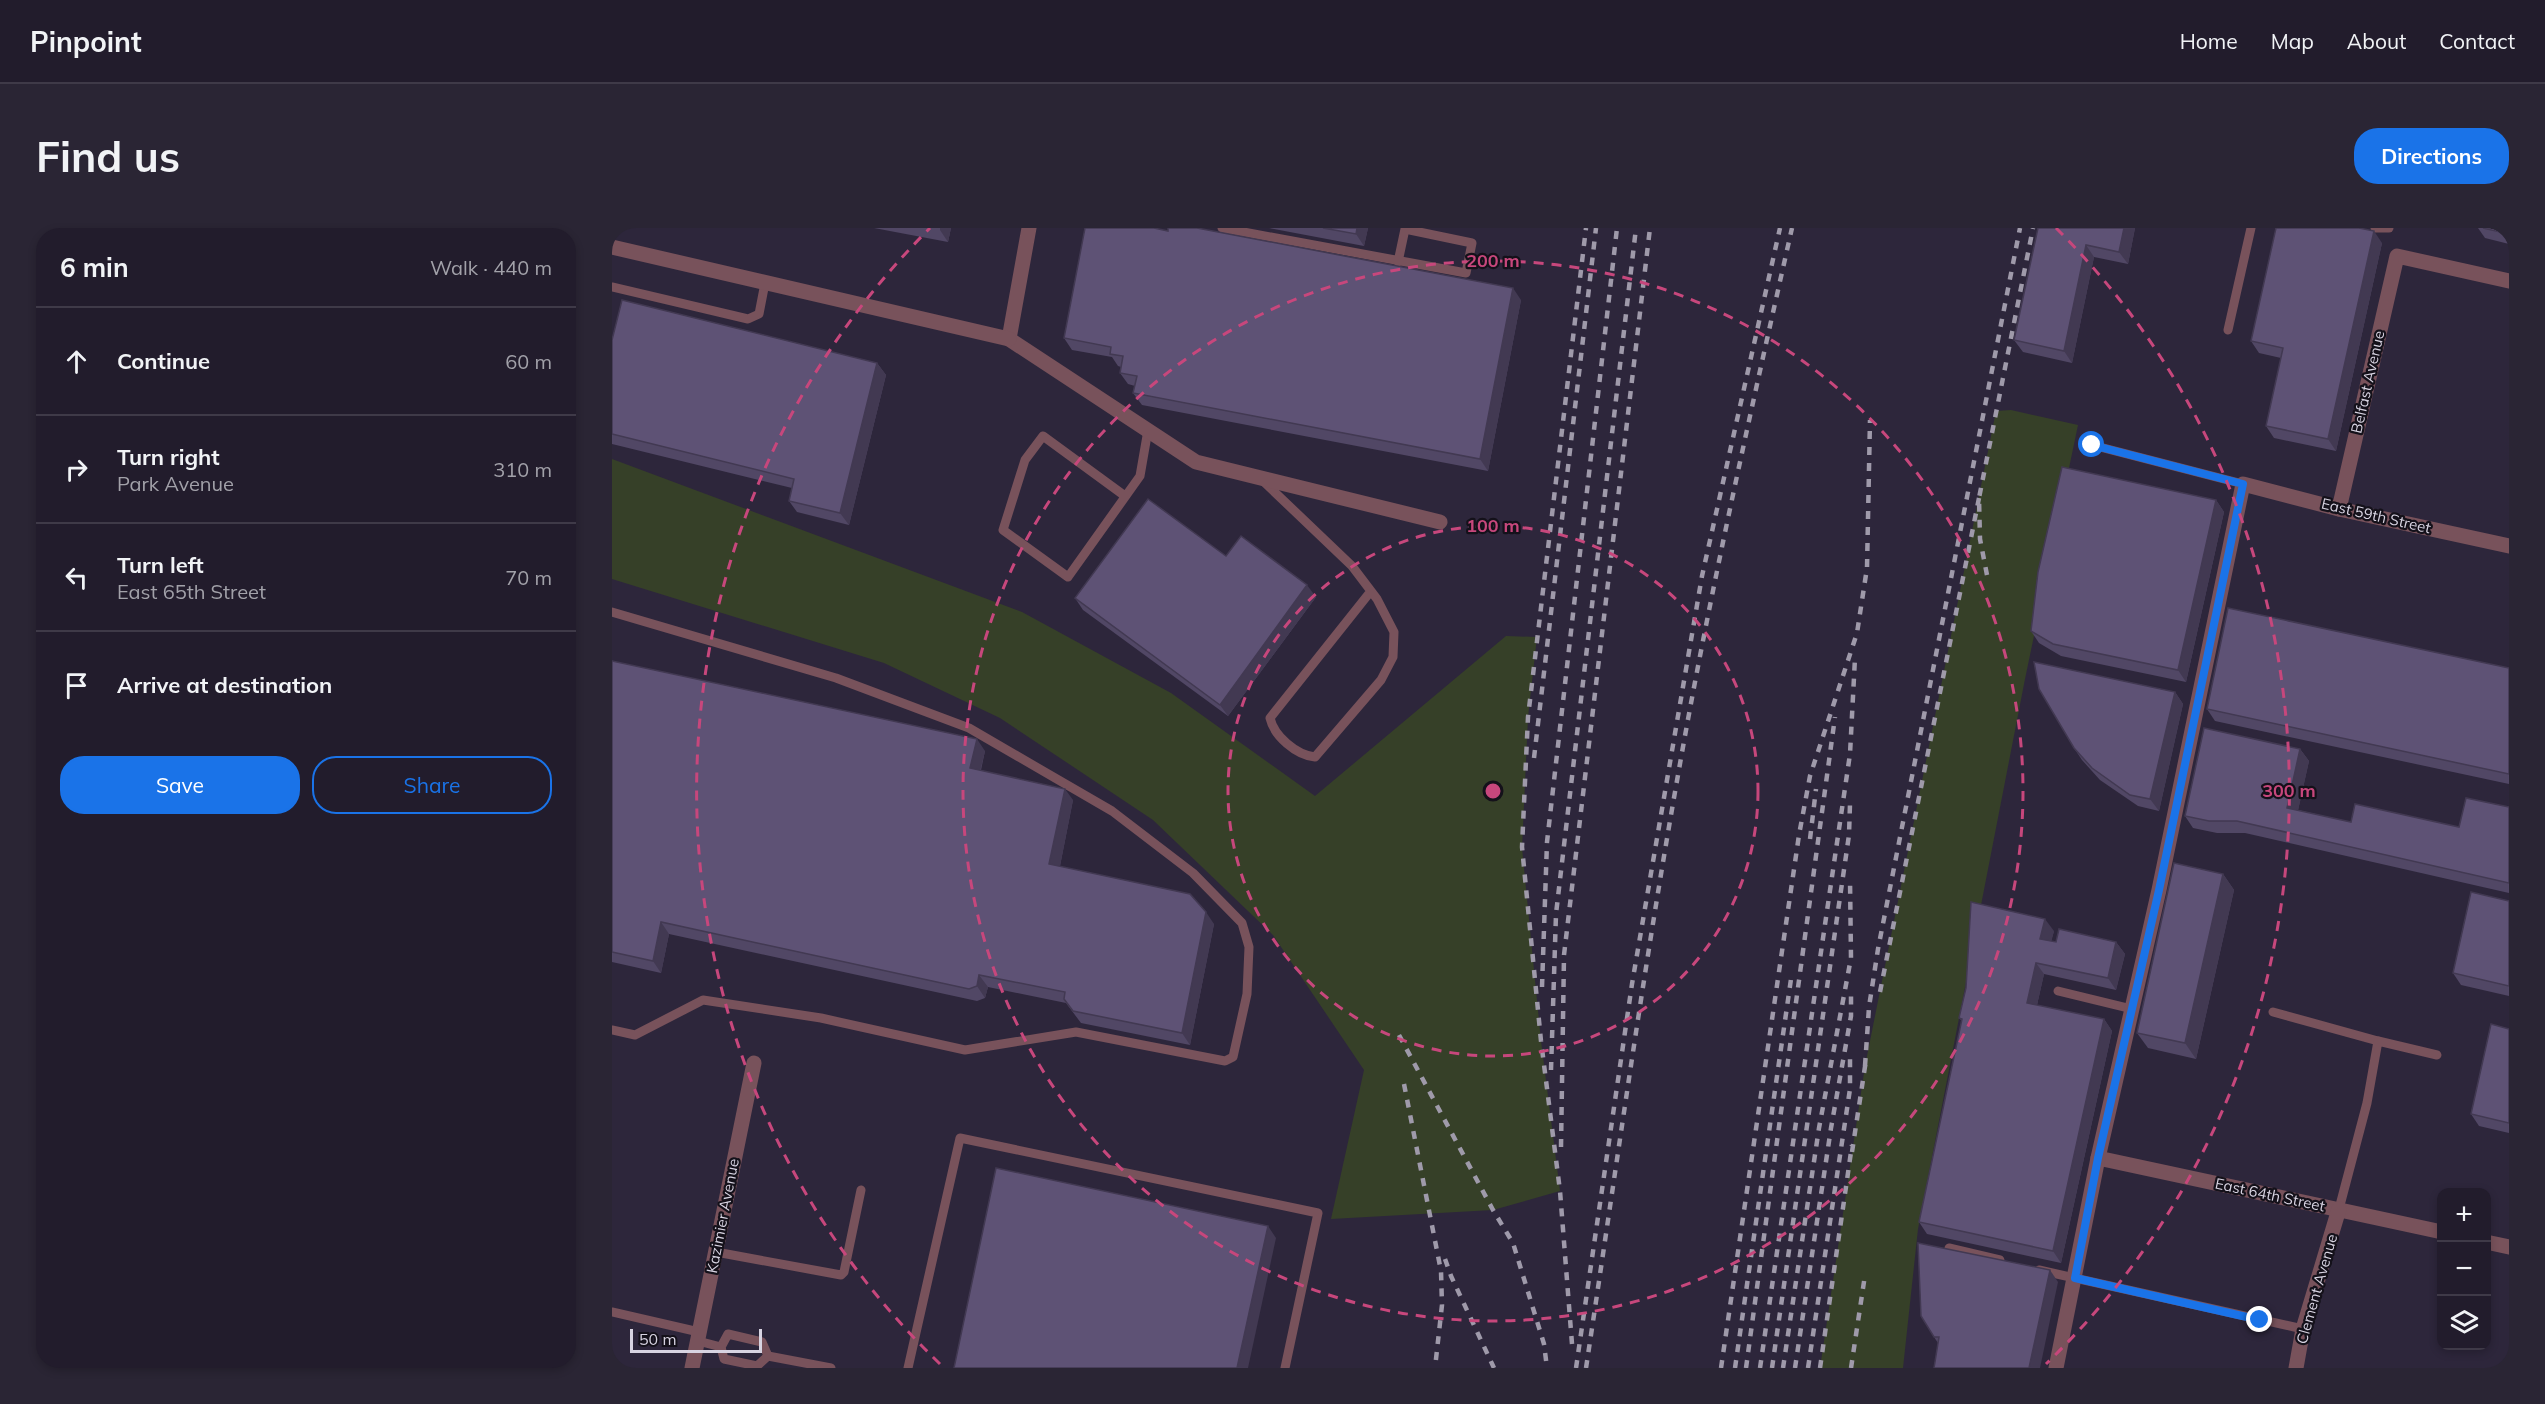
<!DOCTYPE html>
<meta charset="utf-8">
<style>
:root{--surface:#221c2c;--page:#2a2534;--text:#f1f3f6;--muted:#a2a1a9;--line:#3f3a48;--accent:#1a73e8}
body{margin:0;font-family:Mulish,sans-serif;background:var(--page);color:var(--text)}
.controls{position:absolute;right:18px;bottom:18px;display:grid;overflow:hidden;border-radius:12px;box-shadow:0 3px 9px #0003}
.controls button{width:54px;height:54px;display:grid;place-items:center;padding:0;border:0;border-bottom:2px solid var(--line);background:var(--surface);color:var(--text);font:30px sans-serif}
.scale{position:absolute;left:18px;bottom:15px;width:132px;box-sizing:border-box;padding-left:6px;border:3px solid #d7d3e1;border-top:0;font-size:16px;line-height:21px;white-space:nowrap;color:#d7d3e1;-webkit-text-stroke:4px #14111a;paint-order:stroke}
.stop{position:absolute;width:18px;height:18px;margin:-14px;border:4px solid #1a73e8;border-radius:50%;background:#fff}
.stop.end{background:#1a73e8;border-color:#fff;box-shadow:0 2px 6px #0008}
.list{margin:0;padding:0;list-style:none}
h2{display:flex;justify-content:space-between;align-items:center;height:78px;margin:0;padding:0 24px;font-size:26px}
h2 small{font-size:20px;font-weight:400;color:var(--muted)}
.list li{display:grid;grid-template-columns:39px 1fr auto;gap:18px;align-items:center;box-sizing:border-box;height:108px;padding:0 24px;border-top:2px solid var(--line)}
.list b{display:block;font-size:22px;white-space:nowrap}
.list p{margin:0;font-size:20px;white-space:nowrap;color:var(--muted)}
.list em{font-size:20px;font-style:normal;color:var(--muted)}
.actions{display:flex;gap:12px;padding:18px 24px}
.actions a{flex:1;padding:14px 0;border:2px solid var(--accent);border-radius:24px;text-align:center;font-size:21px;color:var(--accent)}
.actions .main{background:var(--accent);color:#fff}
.icon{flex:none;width:33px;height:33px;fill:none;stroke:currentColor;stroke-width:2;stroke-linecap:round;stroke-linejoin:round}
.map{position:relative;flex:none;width:1897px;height:1140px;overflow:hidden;border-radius:24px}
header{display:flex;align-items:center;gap:36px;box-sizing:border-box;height:84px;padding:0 30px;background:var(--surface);border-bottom:2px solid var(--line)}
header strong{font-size:28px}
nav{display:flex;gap:33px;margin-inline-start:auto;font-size:21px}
.intro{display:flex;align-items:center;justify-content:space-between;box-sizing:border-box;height:144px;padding:0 36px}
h1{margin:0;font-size:42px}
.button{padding:15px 27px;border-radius:24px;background:var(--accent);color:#fff;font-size:21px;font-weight:700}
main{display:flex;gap:36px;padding:0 36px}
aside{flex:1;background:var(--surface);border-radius:24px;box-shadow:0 3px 9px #0003}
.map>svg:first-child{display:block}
.green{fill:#364028}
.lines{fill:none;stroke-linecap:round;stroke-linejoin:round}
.lane{stroke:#78525b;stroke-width:9}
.street{stroke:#78525b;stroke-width:15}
.rail{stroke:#9f9aaa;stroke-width:4.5;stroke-dasharray:8 8;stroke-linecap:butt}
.wall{fill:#514765}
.shaded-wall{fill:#423952}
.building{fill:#5e5275;stroke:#423952;stroke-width:1.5}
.route{stroke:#1a73e8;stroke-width:8}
.ring{fill:none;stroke:#c7477c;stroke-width:3;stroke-dasharray:10 8}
.labels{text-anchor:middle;stroke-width:4.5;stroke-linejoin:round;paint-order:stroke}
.street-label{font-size:15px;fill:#d7d3e1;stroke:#14111a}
.centre{fill:#c7477c;stroke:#14111a;stroke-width:3}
.ring-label{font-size:18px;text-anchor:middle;font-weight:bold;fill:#c7477c;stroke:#14111a;stroke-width:4.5;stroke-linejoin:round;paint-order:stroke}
</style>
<header>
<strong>Pinpoint</strong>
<nav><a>Home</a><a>Map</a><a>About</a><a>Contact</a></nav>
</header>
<div class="intro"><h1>Find us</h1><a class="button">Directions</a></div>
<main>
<aside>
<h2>6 min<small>Walk · 440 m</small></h2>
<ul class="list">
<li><svg class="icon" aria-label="ahead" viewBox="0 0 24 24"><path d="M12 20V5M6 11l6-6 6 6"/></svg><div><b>Continue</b></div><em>60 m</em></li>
<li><svg class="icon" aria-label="right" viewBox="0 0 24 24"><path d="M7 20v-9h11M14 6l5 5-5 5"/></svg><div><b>Turn right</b><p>Park Avenue</p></div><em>310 m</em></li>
<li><svg class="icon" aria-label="left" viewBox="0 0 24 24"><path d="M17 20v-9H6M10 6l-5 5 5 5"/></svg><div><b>Turn left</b><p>East 65th Street</p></div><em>70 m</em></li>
<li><svg class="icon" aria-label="arrive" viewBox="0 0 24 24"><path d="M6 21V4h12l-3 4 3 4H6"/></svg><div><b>Arrive at destination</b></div></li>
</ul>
<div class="actions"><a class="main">Save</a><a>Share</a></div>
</aside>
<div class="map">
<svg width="1897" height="1140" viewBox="0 0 1897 1140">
<rect width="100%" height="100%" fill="#2d263b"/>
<g class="green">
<polygon points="1399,182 1466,197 1413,451 1306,1001 1291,1140 1208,1140 1253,838 1384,183"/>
<polygon points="0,231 410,384 559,465 703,568 894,408 925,409 916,489 910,620 929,813 948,963 881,982 719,991 752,842 661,707 541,592 388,490 272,435 0,351"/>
</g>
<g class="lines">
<g class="lane">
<polyline points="610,0 854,45 860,15 793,1 786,34"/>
<polyline points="1763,0 1777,0"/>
<polyline points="0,59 136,91 147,86 153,55"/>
<polyline points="1616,102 1639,0"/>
<polyline points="1480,217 1631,256"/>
<path d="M651,253L740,338L765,371L782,404L781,429L769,452L703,529C684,527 662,508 658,490L759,363"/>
<polyline points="513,268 431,208 413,232 391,302 456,349 528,248 536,202"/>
<polyline points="0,384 224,450 357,500 500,583 581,645 630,695 637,719 635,766 621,829 613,833 464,804 353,822 209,790 91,772 23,807 0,802"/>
<polyline points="1446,763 1520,781"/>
<polyline points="1661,784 1766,813"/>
<polyline points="1727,981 1755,875 1766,813 1825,827"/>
<polyline points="1337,1020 1388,1032"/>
<polyline points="104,1024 229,1047 232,1044 249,962"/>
<polyline points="1427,1042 1691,1101"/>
<polyline points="0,1084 87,1104"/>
<polygon points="116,1106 150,1114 156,1128 145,1138 112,1131 109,1119"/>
<polyline points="86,1113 109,1119"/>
<polyline points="156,1128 219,1140"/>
<polyline points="296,1140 348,910 706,985 673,1140"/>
</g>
<g class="street">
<polyline points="417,0 397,111 584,234 828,294"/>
<polyline points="0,19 397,111"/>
<polyline points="1727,281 1785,28 1897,53"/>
<polyline points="1486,930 1830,1004"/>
<polyline points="1874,1014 1897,1019"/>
<polyline points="80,1140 142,835"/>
<polyline points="1444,1140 1486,930 1547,662 1631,256 1727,281 1897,318"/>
<polyline points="1684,1140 1691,1101 1727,981"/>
</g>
<g class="rail">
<polyline points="1375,347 1368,311 1367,270 1421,0"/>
<polyline points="922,530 984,0"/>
<polyline points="1198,611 1204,561"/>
<polyline points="930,759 935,614 1005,0"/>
<polyline points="1268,764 1367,270"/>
<polyline points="787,807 881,982 901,1015 932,1116 935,1140"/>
<polyline points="1253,838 1257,779 1266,721 1408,0"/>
<polyline points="939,842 944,686 1024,0"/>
<polyline points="792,856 829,1043 830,1077 823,1140"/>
<polyline points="949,919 952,727 1038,0"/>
<polyline points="1240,924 1254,832"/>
<polyline points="833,1031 839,1048 882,1140"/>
<polyline points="960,1116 948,963 929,813 910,619 916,489 974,0"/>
<polyline points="964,1140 1020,756 1090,348 1168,0"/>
<path d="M974,1140C1004,942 1031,744 1066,547C1098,364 1139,182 1180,0"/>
<polyline points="1109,1140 1187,607 1198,548 1245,405 1255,340 1258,192"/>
<polyline points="1123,1140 1179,751"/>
<polyline points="1134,1140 1223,489"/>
<polyline points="1148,1140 1238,526 1243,430"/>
<polyline points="1160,1140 1237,607 1238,576"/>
<polyline points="1171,1140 1207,900 1239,730 1238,651"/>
<polyline points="1183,1140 1219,900 1239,788 1239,766"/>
<polyline points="1196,1140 1238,861 1238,828"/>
<polyline points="1208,1140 1240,917"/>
<polyline points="1239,1140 1253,1047"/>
</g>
</g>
<g class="wall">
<polygon points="262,0 339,0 336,14"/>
<polygon points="657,0 756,0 752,18"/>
<polygon points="1426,0 1523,0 1516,36 1482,29 1460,135 1411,124 1402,112"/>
<polygon points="1866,0 1897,0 1897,16 1873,10"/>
<polygon points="1770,15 1724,223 1662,210 1654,198 1669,130 1647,125 1639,113"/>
<polygon points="909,72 876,243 530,177 521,165 523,158 516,156 508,145 509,139 506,138 500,129 460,122 452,110"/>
<polygon points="0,112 265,135 274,147 237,297 185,284 177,273 180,260 0,216"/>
<polygon points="1604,272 1612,284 1574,454 1449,428 1427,415 1419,403"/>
<polygon points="614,328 704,369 616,488 471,382 463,370"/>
<polygon points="0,433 373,523 369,542 461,572 448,638 602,696 578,817 469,795 454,775 376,759 373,770 365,773 57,706 49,745 0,734"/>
<polygon points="1897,440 1897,556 1603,493 1595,481"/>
<polygon points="1563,464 1571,476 1547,583 1526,578 1488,552 1470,532 1462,520"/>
<polygon points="1688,521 1697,533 1686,582 1739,594 1847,599 1897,579 1897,665 1633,605 1605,605 1581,600 1573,588"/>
<polygon points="1611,646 1622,662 1584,831 1536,820 1525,805"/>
<polygon points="1897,673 1897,768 1849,757 1841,745"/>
<polygon points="1442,703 1439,713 1444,714 1504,714 1513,726 1504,762 1432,746 1425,777 1492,791 1500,803 1449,1035 1315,1006 1307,994 1350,793 1347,790"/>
<polygon points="1897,801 1897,905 1867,898 1859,886"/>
<polygon points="1446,1054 1326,1115 1322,1109"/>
</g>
<g class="shaded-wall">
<polygon points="328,0 339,0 336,14 328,2"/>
<polygon points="745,0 756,0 752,18 744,6"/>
<polygon points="1512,0 1523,0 1516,36 1507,24"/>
<polygon points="1762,3 1770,15 1724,223 1716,211"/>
<polygon points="1474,17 1482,29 1460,135 1452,123"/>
<polygon points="901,60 909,72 876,243 868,231"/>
<polygon points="265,135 274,147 237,297 228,285"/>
<polygon points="1604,272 1612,284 1574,454 1566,442"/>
<polygon points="695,357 704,369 616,488 608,477"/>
<polygon points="1563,464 1571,476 1547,583 1538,571"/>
<polygon points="365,511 373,523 366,552 358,540"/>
<polygon points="1688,521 1697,533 1684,592 1675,580"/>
<polygon points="453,561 461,572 446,648 437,636"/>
<polygon points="1611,646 1622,662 1584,831 1573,815"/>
<polygon points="594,684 602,696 578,817 570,805"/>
<polygon points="1433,691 1442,703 1437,723 1428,711"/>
<polygon points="49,694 57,706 49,745 41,733"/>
<polygon points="1504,714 1513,726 1504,762 1496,750"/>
<polygon points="1424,735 1432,746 1423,786 1415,775"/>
<polygon points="367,747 376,759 373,770 365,758"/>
<polygon points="1492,791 1500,803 1449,1035 1441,1023"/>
<polygon points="656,998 664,1010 636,1140 625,1140"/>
<polygon points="1438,1042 1446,1054 1428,1140 1417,1140"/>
</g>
<g class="building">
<polygon points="473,0 542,0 556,3 556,0 585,0 901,60 868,231 521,165 525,148 508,145 511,128 498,126 499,119 452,110"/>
<polygon points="711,0 745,0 744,6"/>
<polygon points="1426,0 1512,0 1507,24 1474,17 1452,123 1402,112"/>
<polygon points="1664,0 1747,0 1762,3 1716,211 1654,198 1671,120 1639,113"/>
<polygon points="1871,0 1897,0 1897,6"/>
<polygon points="10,72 265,135 228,285 177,273 182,251 0,206 0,112"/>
<polygon points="1450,239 1604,272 1566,442 1441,416 1419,403 1426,344"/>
<polygon points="536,271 614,328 629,308 695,357 608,477 463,370"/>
<polygon points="1616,380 1897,440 1897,546 1595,481"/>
<polygon points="0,433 365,511 358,540 453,561 437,636 578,666 594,684 570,805 461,783 452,771 453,764 367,747 365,758 357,761 49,694 41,733 0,724"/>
<polygon points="1422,434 1563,464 1538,571 1518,567 1480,540 1462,520 1427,461"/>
<polygon points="1592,500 1688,521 1675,580 1739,594 1743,576 1847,599 1854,570 1897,579 1897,655 1625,593 1597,593 1573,588"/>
<polygon points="1562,635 1611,646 1573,815 1525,805"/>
<polygon points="1859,664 1897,673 1897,758 1841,745"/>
<polygon points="1359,674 1433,691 1428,711 1444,714 1447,701 1504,714 1496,750 1424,735 1415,775 1492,791 1441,1023 1307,994 1350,791 1347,790 1354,760"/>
<polygon points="1879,796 1897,801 1897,895 1859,886"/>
<polygon points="384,940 656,998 625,1140 342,1140"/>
<polygon points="1306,1015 1438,1042 1417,1140 1322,1140 1327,1109 1322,1109 1309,1088"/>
</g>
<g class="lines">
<polyline class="route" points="1480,217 1631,256 1547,662 1486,930 1463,1050 1648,1092"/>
</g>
<g class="ring">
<circle cx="881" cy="563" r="265"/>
<circle cx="881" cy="563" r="530"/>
<path d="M328 1136A796 796 0 0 1 318 0M1444 0A796 796 0 0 1 1434 1136"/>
</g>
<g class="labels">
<g class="street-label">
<text transform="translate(1756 154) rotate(-77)" y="5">Belfast Avenue</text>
<text transform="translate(1764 288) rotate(13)" y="5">East 59th Street</text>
<text transform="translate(1658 967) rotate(12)" y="5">East 64th Street</text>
<text transform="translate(111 988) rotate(-79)" y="5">Kazimier Avenue</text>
<text transform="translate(1705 1061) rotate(-74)" y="5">Clement Avenue</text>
</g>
</g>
<circle cx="881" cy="563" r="9" class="centre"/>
<g class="ring-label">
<text x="881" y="39">200 m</text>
<text x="881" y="304">100 m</text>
<text x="1677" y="569">300 m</text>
</g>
</svg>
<div class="controls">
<button>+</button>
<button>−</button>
<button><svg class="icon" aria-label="layers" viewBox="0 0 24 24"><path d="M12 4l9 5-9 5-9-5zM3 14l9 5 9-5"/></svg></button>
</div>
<div class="scale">50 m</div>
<div class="stop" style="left:1480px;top:217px"></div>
<div class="stop end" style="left:1648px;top:1092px"></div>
</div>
</main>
